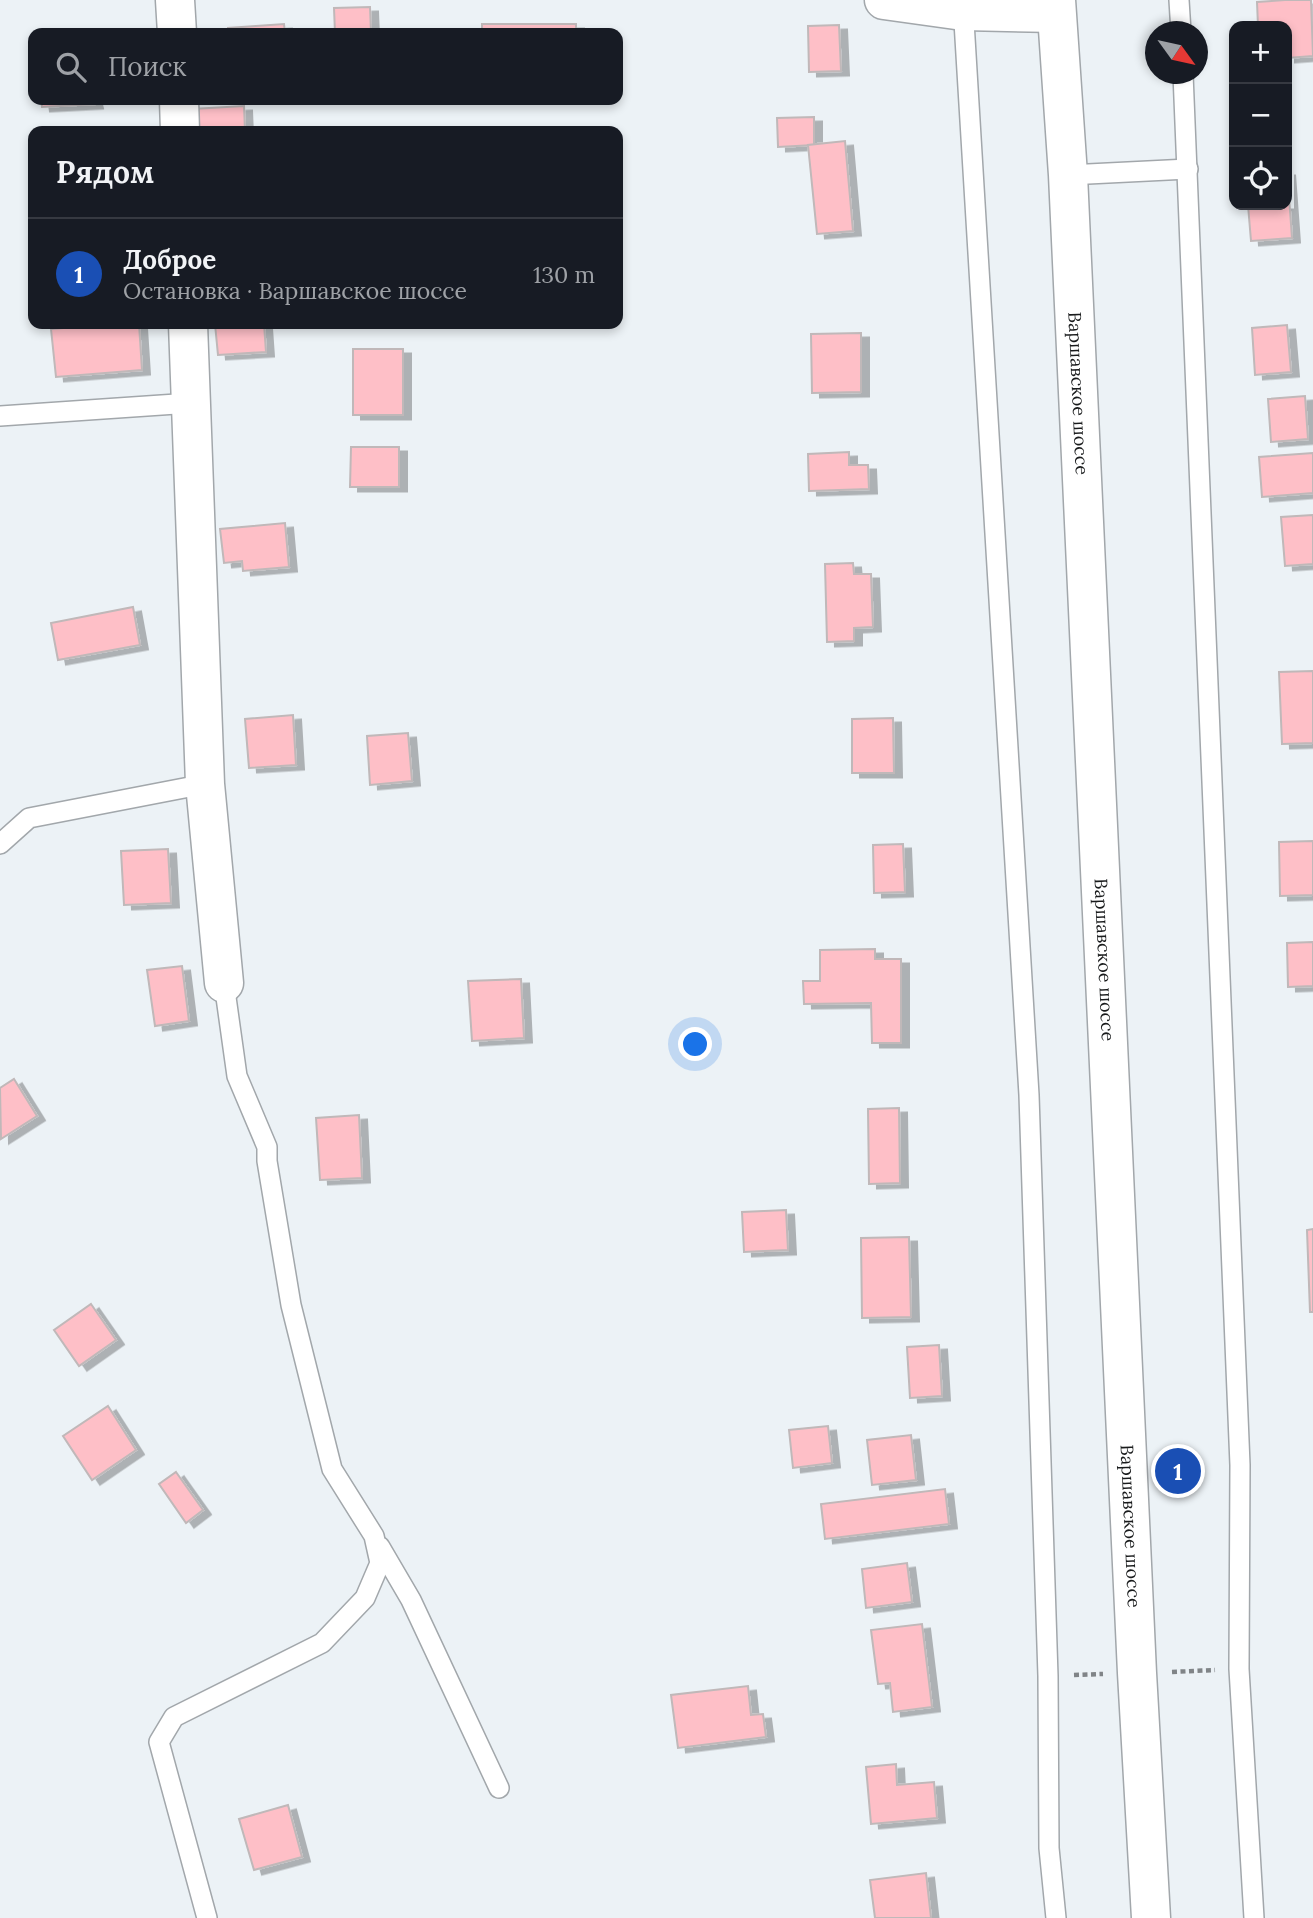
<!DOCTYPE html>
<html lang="ru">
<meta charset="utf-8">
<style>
:root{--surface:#171b24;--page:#20242c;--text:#f1f3f6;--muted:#9ea1a6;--line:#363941;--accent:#b45309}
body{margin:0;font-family:Lora,serif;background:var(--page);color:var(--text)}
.controls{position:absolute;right:21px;top:21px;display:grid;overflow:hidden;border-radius:14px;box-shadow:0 4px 10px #0003}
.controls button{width:63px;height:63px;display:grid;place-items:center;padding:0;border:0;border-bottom:2px solid var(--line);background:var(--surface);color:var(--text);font:35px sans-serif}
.compass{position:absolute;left:1145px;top:21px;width:63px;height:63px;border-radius:50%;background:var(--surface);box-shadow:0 4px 10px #0003;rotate:123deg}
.you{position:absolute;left:696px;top:1045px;width:24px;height:24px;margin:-18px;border:5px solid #fff;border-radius:50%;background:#1a73e8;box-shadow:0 0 0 10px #1a73e833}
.badge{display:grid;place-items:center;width:46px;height:46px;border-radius:50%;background:var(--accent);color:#fff;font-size:23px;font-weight:700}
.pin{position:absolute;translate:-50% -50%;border:4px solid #fff;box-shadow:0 2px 7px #0006}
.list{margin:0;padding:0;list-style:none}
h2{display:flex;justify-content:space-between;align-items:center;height:91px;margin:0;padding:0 28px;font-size:30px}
h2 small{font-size:23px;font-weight:400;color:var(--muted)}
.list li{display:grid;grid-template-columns:46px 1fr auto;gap:21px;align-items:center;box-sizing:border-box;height:112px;padding:0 28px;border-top:2px solid var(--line)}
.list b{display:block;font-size:26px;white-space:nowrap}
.list p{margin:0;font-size:23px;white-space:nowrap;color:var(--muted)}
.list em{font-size:23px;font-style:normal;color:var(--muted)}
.icon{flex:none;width:38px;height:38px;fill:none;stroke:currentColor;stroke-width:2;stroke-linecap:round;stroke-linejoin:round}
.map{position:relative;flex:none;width:1313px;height:1918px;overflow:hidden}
.search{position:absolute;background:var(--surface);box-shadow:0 4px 10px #0003;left:28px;top:28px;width:595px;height:77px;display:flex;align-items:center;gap:18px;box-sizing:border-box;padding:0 24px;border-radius:14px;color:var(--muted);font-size:26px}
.panel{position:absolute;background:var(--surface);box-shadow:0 4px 10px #0003;left:28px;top:126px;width:595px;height:203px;border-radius:14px}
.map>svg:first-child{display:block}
.building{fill:#febfc7;stroke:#c0b8b9;stroke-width:2;filter:url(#shadow)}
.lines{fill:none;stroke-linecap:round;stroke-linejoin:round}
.service-casing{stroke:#a2a7ab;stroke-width:22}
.minor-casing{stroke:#a2a7ab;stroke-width:41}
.primary-casing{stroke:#a2a7ab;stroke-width:41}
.path{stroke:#808487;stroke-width:4.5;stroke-dasharray:5 3.5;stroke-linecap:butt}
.service{stroke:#fff;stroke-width:19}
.minor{stroke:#fff;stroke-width:38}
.primary{stroke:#fff;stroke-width:38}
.labels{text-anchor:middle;stroke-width:7;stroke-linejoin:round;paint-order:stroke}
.street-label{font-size:18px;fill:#191b1c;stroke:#fdfeff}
</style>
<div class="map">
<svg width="1313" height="1918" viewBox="0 0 1313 1918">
<defs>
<filter id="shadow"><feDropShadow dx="8" dy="4.5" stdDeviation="0" flood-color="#0004"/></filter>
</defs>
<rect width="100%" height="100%" fill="#ecf2f6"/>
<g class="building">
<polygon points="1285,0 1311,0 1313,56 1287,58 1287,26 1258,26 1257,2"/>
<polygon points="370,7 371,33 335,33 334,8"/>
<polygon points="284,24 285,33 228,33 228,28"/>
<rect x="482" y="24" width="94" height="9"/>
<polygon points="839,25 841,71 809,72 808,26"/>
<polygon points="41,100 94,100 95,104 42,107"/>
<polygon points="244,106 245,131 192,131 192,109"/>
<polygon points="814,117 814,145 778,147 777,118"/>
<polygon points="845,141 853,231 817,234 808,145"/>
<polygon points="1287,170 1292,238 1251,241 1248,205 1287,205"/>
<polygon points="114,324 139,324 142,370 56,377 51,329"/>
<polygon points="215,324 264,324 266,352 218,355"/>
<polygon points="1287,325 1291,372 1255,375 1252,328"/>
<polygon points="861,333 861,392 812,393 811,334"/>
<rect x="353" y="349" width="50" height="66"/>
<polygon points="1305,396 1308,439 1271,442 1268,399"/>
<polygon points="351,447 399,447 399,487 350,487"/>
<polygon points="849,452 849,465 868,465 869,489 809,491 808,454"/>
<polygon points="1313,453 1313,493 1262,497 1259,457"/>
<polygon points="1313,515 1313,564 1285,566 1281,517"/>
<polygon points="285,523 289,567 243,571 242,561 224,563 220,529"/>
<polygon points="853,563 854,574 871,574 873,627 854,628 854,641 827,642 825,564"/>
<polygon points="133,607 140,645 58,660 51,623"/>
<polygon points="1313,671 1313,743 1282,744 1279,672"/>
<polygon points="293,715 296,765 249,768 245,719"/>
<polygon points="893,718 894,773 852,773 852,719"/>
<polygon points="408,733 412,781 370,785 367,736"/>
<polygon points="1313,841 1313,895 1280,896 1279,842"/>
<polygon points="903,844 905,892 874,893 873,845"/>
<polygon points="168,849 171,903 124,905 121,851"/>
<polygon points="1313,942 1313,986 1288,987 1287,943"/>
<polygon points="875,949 875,959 901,959 901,1043 872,1043 871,1003 804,1004 803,981 820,981 820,950"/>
<polygon points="182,966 189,1021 155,1026 147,970"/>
<polygon points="521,979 524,1038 472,1041 468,981"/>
<polygon points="14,1079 37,1116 1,1139 0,1088"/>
<polygon points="899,1108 900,1183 869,1184 868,1109"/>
<polygon points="359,1115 362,1178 320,1180 316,1118"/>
<polygon points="786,1210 788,1250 744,1252 742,1212"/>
<polygon points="1313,1229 1313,1312 1310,1312 1307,1230"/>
<polygon points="909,1237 911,1317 862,1318 861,1238"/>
<polygon points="91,1304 116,1340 79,1366 54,1330"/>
<polygon points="939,1345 942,1396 910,1398 907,1347"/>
<polygon points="108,1406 136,1450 92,1480 63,1436"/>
<polygon points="828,1426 832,1463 793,1468 789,1430"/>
<polygon points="911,1435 916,1480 872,1485 867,1440"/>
<polygon points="176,1472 203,1510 186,1523 159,1484"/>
<polygon points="945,1489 949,1524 825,1539 821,1504"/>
<polygon points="907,1563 912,1602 866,1608 862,1569"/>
<polygon points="922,1624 932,1707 893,1712 890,1683 878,1684 871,1630"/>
<polygon points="748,1686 751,1715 763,1714 766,1737 678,1748 671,1695"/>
<polygon points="896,1764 897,1785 934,1782 937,1818 871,1824 866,1767"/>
<polygon points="288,1805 302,1857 254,1870 239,1819"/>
<polygon points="926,1873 931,1918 875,1918 870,1880"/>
</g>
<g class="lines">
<g class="service-casing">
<g id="service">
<polyline points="1179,0 1181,32"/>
<polyline points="963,5 1029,1095 1048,1676 1049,1848 1056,1918"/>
<polyline points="1183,74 1240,1465 1239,1669 1254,1918"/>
<polyline points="1068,175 1188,169"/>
<polyline points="0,416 191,403"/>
<polyline points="0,844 29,818 205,784"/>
<polyline points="380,1547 411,1600 499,1788"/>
<polyline points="207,1918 159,1742 174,1717 322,1643 365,1598 380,1563 374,1536 332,1469 291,1305 267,1161 267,1147 237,1076 224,983"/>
</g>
</g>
<g class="minor-casing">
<g id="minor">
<polyline points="175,0 177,33"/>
<polyline points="884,0 963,11 1056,13"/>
<polyline points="179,100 180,131"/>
<polyline points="188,324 205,784 224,983"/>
</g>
</g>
<g class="primary-casing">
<g id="primary">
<path id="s1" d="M1056,0L1068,175L1137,1673L1151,1918"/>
</g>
</g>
<g class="path">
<polyline points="1172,1672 1215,1670"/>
<polyline points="1074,1675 1103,1674"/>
</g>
<use href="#service" class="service"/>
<use href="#minor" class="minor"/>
<use href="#primary" class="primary"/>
</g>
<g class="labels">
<g class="street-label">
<text dy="6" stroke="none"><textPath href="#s1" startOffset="394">Варшавское шоссе</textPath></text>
<text dy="6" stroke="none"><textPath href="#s1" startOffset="961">Варшавское шоссе</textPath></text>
<text dy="6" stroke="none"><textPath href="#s1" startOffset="1528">Варшавское шоссе</textPath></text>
</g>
</g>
</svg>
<div class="controls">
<button>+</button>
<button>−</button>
<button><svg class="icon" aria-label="locate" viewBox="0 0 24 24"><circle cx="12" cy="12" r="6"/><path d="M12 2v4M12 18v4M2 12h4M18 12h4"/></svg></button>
</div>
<svg class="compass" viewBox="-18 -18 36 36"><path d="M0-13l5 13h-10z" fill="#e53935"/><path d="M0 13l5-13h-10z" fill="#9ea1a6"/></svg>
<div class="you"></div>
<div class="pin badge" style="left:1178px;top:1471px;background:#1a4fb4">1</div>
<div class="search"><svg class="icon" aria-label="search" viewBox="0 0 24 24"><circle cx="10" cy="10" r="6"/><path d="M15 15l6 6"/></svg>Поиск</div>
<section class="panel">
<h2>Рядом<small></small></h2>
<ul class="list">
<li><span class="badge" style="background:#1a4fb4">1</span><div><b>Доброе</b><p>Остановка · Варшавское шоссе</p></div><em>130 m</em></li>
</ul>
</section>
</div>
